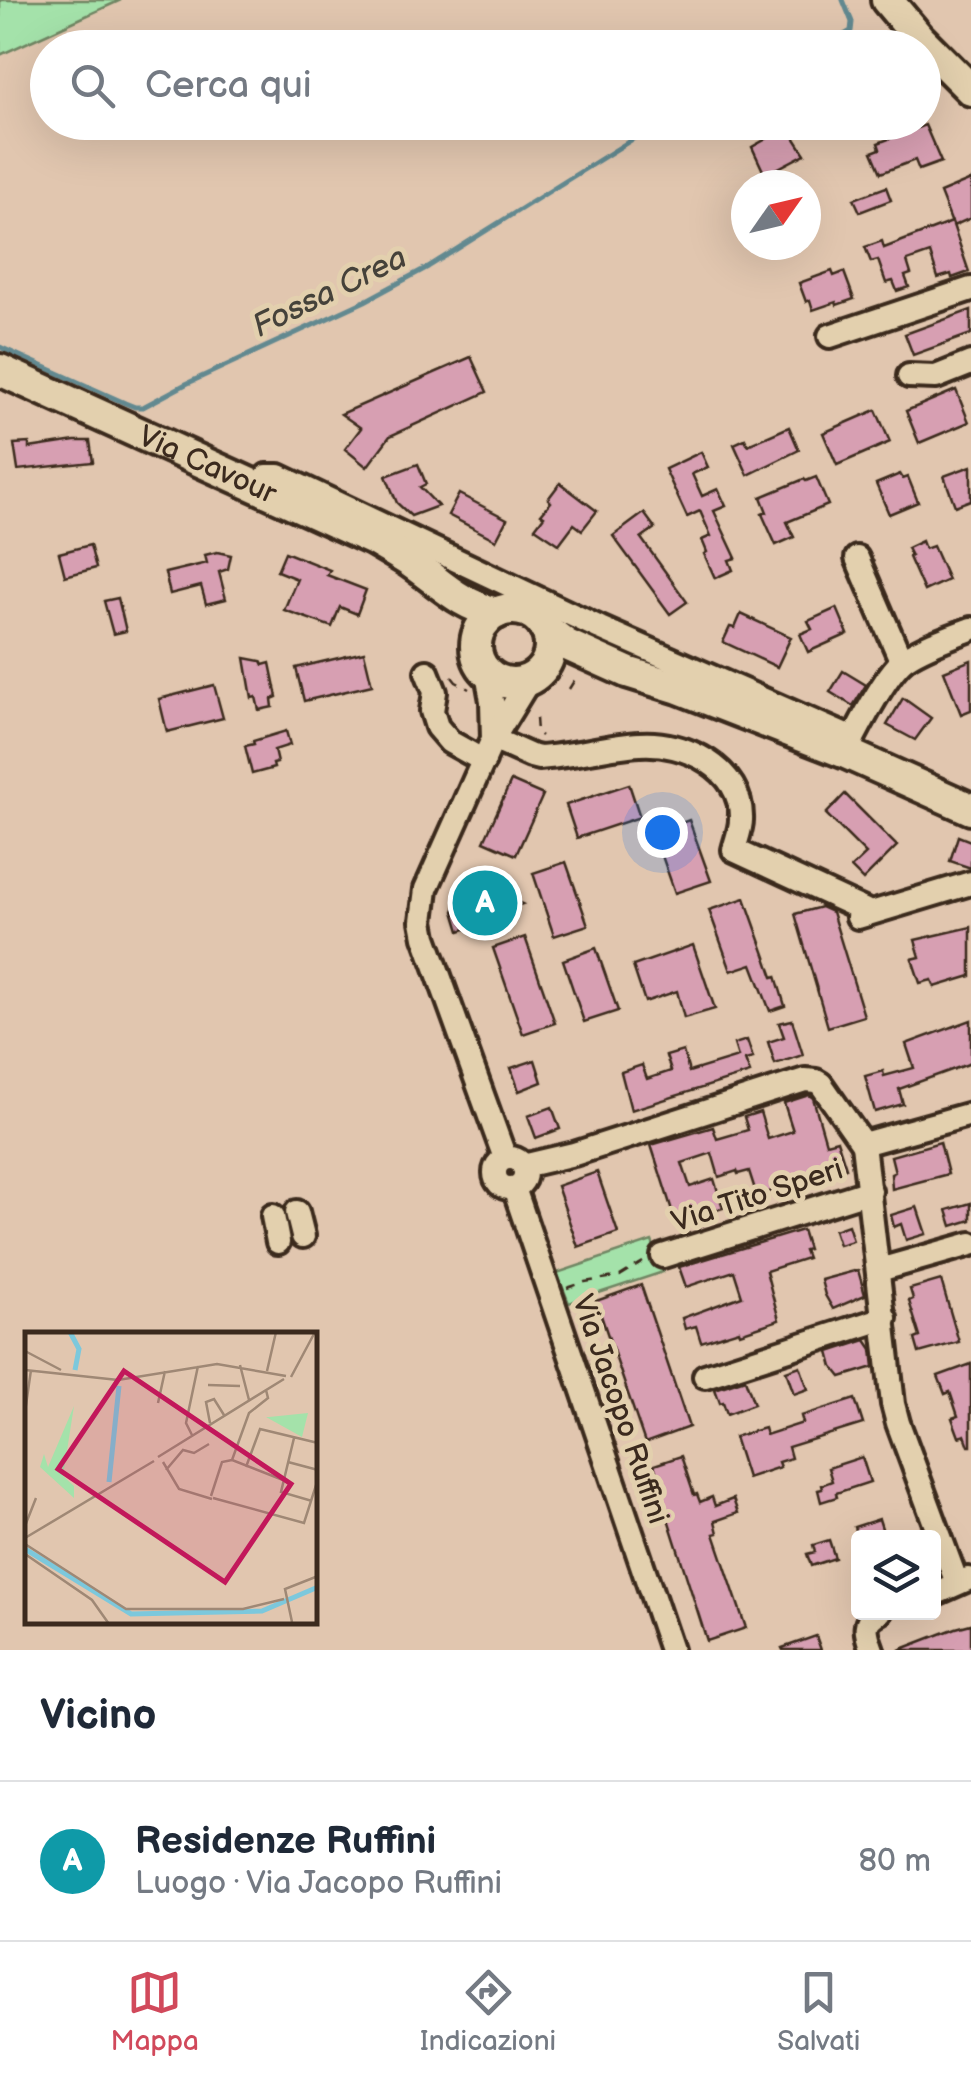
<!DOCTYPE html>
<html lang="it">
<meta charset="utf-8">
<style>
:root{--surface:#fff;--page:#f2f2f3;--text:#1f2937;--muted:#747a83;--line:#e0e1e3;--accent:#d1495b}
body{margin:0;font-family:"Balsamiq Sans",sans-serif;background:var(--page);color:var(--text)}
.controls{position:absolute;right:30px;bottom:30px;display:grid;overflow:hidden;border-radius:10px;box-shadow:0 10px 40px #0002}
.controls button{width:90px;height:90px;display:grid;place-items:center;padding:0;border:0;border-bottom:2px solid var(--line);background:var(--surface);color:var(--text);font:50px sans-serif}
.compass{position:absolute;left:731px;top:170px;width:90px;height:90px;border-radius:50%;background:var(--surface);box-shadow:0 10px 40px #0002;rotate:56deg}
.you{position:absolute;left:662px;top:832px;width:35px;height:35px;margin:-25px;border:8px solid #fff;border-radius:50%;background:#1a73e8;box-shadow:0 0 0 15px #1a73e833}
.badge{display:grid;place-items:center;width:65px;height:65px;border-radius:50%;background:var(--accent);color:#fff;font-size:32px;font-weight:700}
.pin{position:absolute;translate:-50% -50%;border:5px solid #fff;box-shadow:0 2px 10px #0006}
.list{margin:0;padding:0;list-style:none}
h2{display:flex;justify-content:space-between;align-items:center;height:130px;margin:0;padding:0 40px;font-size:42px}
h2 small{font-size:32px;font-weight:400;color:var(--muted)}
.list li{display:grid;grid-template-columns:65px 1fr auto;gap:30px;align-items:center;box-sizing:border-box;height:160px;padding:0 40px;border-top:2px solid var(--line)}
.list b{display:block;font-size:38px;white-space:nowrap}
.list p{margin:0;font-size:32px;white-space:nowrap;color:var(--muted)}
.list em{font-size:32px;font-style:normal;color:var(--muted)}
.icon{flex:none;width:55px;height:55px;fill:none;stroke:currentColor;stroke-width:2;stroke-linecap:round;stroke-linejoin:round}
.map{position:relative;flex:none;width:971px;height:1650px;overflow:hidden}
.search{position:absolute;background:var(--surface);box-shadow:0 10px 40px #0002;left:30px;right:30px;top:30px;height:110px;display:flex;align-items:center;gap:25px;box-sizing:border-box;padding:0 35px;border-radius:55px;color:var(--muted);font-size:38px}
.sheet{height:290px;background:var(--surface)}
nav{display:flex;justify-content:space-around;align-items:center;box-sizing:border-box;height:140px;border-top:2px solid var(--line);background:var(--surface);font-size:28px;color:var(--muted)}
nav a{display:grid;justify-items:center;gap:5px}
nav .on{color:var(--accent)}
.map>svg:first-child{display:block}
.green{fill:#a4e2aa;stroke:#708664;stroke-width:2.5}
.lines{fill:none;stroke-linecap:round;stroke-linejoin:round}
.stream{stroke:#628990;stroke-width:5}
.building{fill:#d79fb2;stroke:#3b2a1e;stroke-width:2.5}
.minor-casing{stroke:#3b2a1e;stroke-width:30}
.major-casing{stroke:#3b2a1e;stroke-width:38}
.path{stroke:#3b2a1e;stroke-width:2.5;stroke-dasharray:10 8;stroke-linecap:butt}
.minor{stroke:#e3d0ae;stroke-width:22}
.major{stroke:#e3d0ae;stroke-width:30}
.labels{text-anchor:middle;stroke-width:10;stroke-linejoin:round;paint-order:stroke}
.street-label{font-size:30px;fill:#3b2a1e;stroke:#e3d0ae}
.water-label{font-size:32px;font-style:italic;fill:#45423a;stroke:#e3d0ae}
.inset-river{fill:none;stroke:#7cc8dc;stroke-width:5}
.inset-road{fill:none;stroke:#9f8875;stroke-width:2.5}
.view{fill:#c2185b;fill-opacity:0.15;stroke:#c2185b;stroke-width:5}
.inset-edge{fill:none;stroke:#3b2a1e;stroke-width:5}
</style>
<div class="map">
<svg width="971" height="1650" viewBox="0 0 971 1650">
<rect width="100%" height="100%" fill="#e1c6af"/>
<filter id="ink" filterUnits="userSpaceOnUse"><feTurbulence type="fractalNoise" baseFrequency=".01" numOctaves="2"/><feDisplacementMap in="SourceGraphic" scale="20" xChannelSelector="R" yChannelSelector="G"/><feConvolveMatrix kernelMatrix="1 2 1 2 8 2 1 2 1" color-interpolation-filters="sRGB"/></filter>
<g filter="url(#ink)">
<g class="green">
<polygon points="0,0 121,0 0,55"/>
<polygon points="652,1241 663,1272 569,1303 557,1273"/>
</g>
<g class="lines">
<g class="stream">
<polyline points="809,48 839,38 851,31 852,22 843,0"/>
<polyline points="0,347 125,403 135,407 143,407 186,384 365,301 428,267 660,122"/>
</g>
</g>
<g class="building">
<polygon points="788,122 825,122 794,137 805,154 765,175 752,147 789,126"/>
<polygon points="925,125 941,162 919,170 915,160 881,173 872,152 880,149 878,143"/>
<polygon points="971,180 971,218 953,226 940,193"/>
<polygon points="886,187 891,200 860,212 854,199"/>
<polygon points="952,222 969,272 952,278 951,274 938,278 930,253 907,261 911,274 905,276 909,287 897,291 893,281 886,283 878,260 871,262 865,247 882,241 884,248"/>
<polygon points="832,271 834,276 844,272 854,299 837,305 836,302 813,310 810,300 806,302 799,283"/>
<polygon points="971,310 971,334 913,355 905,334"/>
<polygon points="471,357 487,392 390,436 367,467 345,449 361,428 341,414"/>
<polygon points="956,390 969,422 919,443 906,411"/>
<polygon points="876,410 890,442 837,465 823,433"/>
<polygon points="789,427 799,450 748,475 734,444 745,439 748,445"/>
<polygon points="75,441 90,441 93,462 18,470 14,444 29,443 29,448"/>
<polygon points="701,452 708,467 692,474 702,496 718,489 726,506 714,511 736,558 729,560 733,570 715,578 704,554 707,552 702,540 711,536 700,511 687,517 665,469"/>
<polygon points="418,464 426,484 420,487 438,506 411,516 397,503 386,476"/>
<polygon points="971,466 971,500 955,506 944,476"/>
<polygon points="900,474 903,479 908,477 918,502 889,514 876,484"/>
<polygon points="816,477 828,505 787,522 794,537 776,545 762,514 767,512 761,497 804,479 806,481"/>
<polygon points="560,483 597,511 582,530 574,524 559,544 535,528 544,516 541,514 551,502 548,499"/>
<polygon points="459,494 507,519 496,540 448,515"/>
<polygon points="644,513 655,528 641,538 687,602 670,614 613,536"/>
<polygon points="922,541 925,549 933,546 948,580 924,591 909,557 911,556 907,548"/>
<polygon points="90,545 96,568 65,576 59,553"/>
<polygon points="217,552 231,555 228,569 219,572 226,599 206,604 201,586 170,594 165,573 207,563 205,555"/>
<polygon points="285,552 330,570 327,575 366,590 357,614 340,607 332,627 284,610 297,579 277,571"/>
<polygon points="118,598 126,631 113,634 104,601"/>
<polygon points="837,608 848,634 808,652 800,634 812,629 808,621"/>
<polygon points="741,614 791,637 777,667 723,642 730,627 735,628"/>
<polygon points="364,652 372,685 304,701 296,668"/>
<polygon points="245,658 261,661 263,665 270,663 277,697 272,699 273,707 259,710 256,697 252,698"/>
<polygon points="971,660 971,710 961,714 944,671"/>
<polygon points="843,671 866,685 853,706 830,692"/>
<polygon points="214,685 223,718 167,732 159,699"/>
<polygon points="903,698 931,718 915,740 887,725"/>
<polygon points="286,731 290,745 274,750 277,763 273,764 274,768 252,774 245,746 254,744 253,741"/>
<polygon points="511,781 543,795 516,855 484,841"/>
<polygon points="629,784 640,817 577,838 566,805"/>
<polygon points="845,794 897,846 863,880 851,868 866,854 826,814"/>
<polygon points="689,820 711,881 675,893 654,833"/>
<polygon points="958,836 971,841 971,868 950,861"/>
<polygon points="566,862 588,925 554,936 533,873"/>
<polygon points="468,879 504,896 522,904 508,909 510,914 460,931 454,911"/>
<polygon points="745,898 773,977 776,976 785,1006 770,1011 752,964 731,971 709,910"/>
<polygon points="821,907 832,912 864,1016 828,1027 795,914"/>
<polygon points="971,927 971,976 935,987 932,980 920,983 912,959 920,957 915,940"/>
<polygon points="525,937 555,1023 523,1034 493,948"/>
<polygon points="693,945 715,1009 684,1018 677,991 645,1002 633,966"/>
<polygon points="596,948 618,1011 584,1022 563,960"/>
<polygon points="792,1020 803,1055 775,1064 768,1042 784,1037 779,1023"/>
<polygon points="971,1020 971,1063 899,1089 903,1104 875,1112 865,1076 883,1071 884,1076 914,1068 906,1044"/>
<polygon points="747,1040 753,1058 745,1060 750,1073 631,1110 621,1072 642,1065 647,1079 671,1071 666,1056 683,1051 689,1072 738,1057 734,1044"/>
<polygon points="535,1060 542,1082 519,1091 511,1068"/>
<polygon points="809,1095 813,1098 826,1143 837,1140 846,1168 819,1176 820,1180 806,1184 805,1180 757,1196 749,1171 738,1174 737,1171 719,1177 712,1153 682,1163 690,1187 714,1179 723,1208 676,1223 651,1145 713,1127 717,1139 748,1130 744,1117 760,1112 768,1139 793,1131 784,1103"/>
<polygon points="552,1107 560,1129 536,1138 528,1116"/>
<polygon points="940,1142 948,1174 892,1189 891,1174 895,1172 891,1156"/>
<polygon points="597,1172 618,1233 578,1247 557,1186"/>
<polygon points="971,1203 971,1220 952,1226 947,1210"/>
<polygon points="917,1207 926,1234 906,1240 901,1224 894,1227 891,1215"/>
<polygon points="848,1225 853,1241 839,1245 834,1230"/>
<polygon points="802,1230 808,1249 804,1250 807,1258 766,1271 779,1320 740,1333 739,1330 701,1342 696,1326 685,1329 682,1318 742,1296 734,1271 686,1287 679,1267"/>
<polygon points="858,1270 865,1295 833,1309 825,1295 821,1280"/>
<polygon points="941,1280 959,1342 919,1353 915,1339 920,1337 909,1301 913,1299 910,1289"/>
<polygon points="641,1285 689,1427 645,1443 596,1301"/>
<polygon points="866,1340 872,1349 874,1367 841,1377 833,1367 829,1352"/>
<polygon points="971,1364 971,1446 969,1446 965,1435 959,1437 952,1418 958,1416 950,1392 945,1394 938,1376"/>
<polygon points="800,1366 808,1389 794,1394 786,1371"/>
<polygon points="745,1379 754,1404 727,1414 723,1402 720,1403 715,1389"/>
<polygon points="855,1399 863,1424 788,1447 791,1458 778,1462 780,1467 747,1478 734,1437 764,1428 766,1435 803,1423 801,1416"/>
<polygon points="681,1456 694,1495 697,1494 700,1502 712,1497 715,1506 733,1499 738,1513 715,1521 718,1533 714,1534 746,1628 707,1641 656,1481 659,1480 654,1465"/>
<polygon points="862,1457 870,1482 836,1493 837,1497 821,1502 818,1490 822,1489 821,1485 832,1481 828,1468"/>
<polygon points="879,1519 885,1538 858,1538 854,1527"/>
<polygon points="829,1540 835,1558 811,1566 807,1554 815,1552 813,1545"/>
<polygon points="971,1624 971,1650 899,1650 956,1628"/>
<polygon points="816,1636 821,1650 783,1650 782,1648"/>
</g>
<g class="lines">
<g class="minor-casing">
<g id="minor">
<polyline points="830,336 971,289"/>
<polyline points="909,376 936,377 971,363"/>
<polyline points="257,486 267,476 279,476 600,628 853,739"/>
<polyline points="857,558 898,653 903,660"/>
<polyline points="427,672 435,692 432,711 437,727 450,742 484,761"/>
<polyline points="487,673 492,701 493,739"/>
<path d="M493,739L531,756L539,758C573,756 606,746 640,744C684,741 743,768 741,820C741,829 736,841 734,850L864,910"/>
<path d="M847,750C859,727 886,672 906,658C926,645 950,637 971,629"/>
<polyline points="858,917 971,883"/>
<circle cx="510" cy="1173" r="15"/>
<polyline points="505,1158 425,937 422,921 426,889 493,739 529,680"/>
<polyline points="523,1166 574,1154 805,1080 816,1081 821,1084 863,1144"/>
<polyline points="514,1188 671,1650"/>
<polyline points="297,1212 303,1236"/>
<polyline points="273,1216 278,1242"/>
<polyline points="663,1256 870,1191"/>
<polyline points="879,1270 971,1244"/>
<polyline points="705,1376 885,1318"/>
<polyline points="957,1583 898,1423 893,1404 863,1144 971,1114"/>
<polyline points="934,1594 968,1579"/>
<path d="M872,1650C866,1633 861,1621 880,1612"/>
</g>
</g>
<g class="major-casing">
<g id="major">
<polyline points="887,0 919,38 971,90"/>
<path id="s1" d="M0,370L374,540C386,547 398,554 409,561C440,582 459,605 497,613"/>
<circle cx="513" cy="646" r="37"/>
<polyline points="545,628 567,645 627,672 679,688 846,753 971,809"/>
</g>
</g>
<g class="path">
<polyline points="452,677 456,682 469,689"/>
<polyline points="569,689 577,676"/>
<polyline points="536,718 537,732 541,736"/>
<polyline points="567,1288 585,1282 620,1276 643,1262"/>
</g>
<use href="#minor" class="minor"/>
<use href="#major" class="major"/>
</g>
</g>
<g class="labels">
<g class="street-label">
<text dy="10" stroke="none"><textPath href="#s1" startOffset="228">Via Cavour</textPath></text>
<text transform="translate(757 1195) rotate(-18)" y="10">Via Tito Speri</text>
<text transform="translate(621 1409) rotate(71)" y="10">Via Jacopo Ruffini</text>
</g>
<g class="water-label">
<text transform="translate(329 291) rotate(-26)" y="11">Fossa Crea</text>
</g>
</g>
<g transform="translate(25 1332)">
<rect width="292" height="292" fill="#e1c6af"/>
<path d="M49,74L38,144L49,154V166L15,135L19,122L23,135ZM283,81L277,105L241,85H244Z" fill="#a4e2aa"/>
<path class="inset-river" d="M45,0L54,17L50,38M84,150L94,54M0,217L106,282L237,279L293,255"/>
<path class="inset-road" d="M0,19L36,38M215,33L224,68M0,38L93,48L192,32L261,44M242,39L251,0M266,45L290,0M183,53L215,54M241,58L243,66L224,81L207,128L258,148M133,71L140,39M0,80L6,38M185,91L181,70L189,67L199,83M167,103L161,91L173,34M269,106L256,160L287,169M133,125L259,47M138,130L154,157L187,167M263,130L293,138M221,135L235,97L293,111M141,138L158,118L169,121L184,112M186,164L197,130L207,128M188,166L279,191L293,147M0,194L11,166M0,206L129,129M0,212L101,277H218L259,267M0,222L67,268L84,292M267,290L260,257L293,244"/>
<path class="view" d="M99,39L266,152L200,250L33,137Z"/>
<rect width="292" height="292" class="inset-edge"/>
</g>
</svg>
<div class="controls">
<button><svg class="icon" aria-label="layers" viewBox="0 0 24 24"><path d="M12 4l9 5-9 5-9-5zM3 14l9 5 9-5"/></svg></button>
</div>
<svg class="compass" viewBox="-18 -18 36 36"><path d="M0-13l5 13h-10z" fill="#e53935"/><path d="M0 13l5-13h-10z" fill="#747a83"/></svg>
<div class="you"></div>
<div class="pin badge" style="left:485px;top:903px;background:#0f9aa8">A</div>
<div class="search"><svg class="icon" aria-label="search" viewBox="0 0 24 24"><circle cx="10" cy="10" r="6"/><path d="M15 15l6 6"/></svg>Cerca qui</div>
</div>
<section class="sheet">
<h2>Vicino<small></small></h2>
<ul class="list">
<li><span class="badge" style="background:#0f9aa8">A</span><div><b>Residenze Ruffini</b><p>Luogo · Via Jacopo Ruffini</p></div><em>80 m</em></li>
</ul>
</section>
<nav>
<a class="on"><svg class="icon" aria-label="map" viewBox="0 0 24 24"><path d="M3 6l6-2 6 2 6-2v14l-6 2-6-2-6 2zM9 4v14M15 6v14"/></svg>Mappa</a>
<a><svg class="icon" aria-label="directions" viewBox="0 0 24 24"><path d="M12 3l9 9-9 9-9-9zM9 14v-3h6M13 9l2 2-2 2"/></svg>Indicazioni</a>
<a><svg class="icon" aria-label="saved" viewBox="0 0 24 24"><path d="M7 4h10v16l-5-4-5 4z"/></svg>Salvati</a>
</nav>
